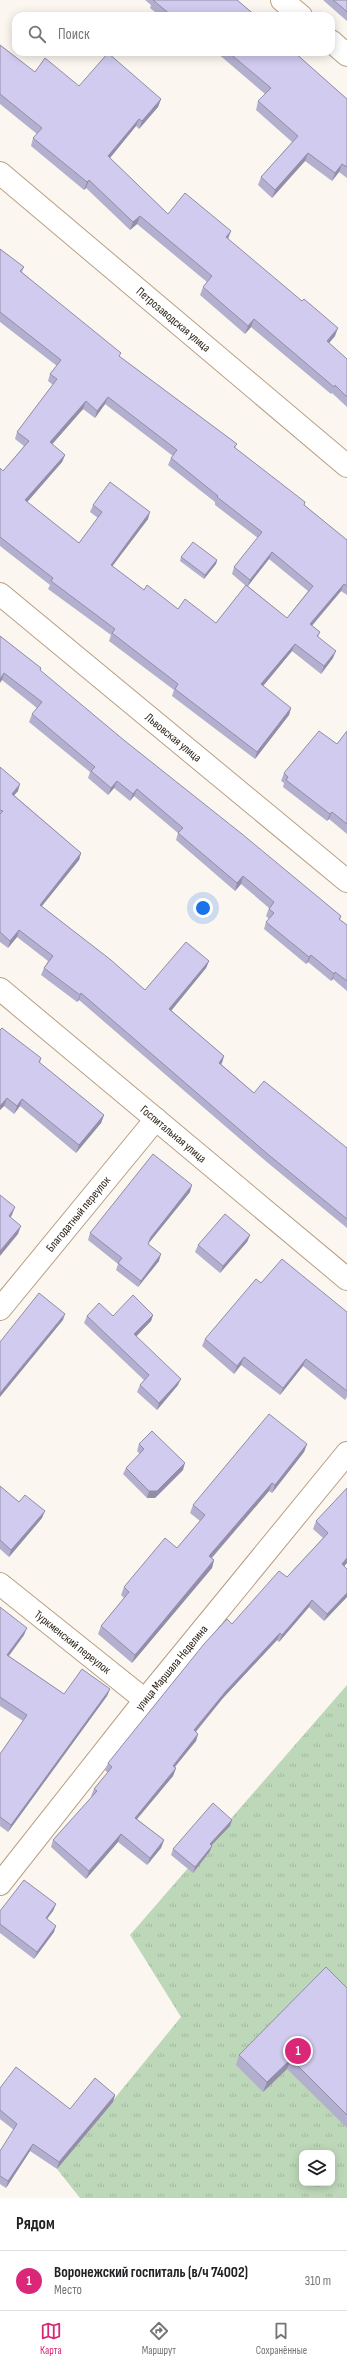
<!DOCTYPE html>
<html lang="ru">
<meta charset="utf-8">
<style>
:root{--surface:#fff;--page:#f6f6f6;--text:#202124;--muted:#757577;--line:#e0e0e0;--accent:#db2777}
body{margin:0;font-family:"Sofia Sans Condensed",sans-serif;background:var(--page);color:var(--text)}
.controls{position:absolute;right:12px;bottom:12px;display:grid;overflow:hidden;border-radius:8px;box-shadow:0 2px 10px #0003}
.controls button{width:36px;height:36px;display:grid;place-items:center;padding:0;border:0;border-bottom:1px solid var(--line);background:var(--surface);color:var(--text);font:20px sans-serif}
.you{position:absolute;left:203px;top:908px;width:14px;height:14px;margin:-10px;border:3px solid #fff;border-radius:50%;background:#1a73e8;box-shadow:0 0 0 6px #1a73e833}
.badge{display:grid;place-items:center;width:26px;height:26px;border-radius:50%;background:var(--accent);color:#fff;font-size:13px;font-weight:700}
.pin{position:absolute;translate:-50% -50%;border:2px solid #fff;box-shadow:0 1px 4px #0006}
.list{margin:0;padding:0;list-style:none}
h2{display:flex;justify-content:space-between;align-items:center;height:52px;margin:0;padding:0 16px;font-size:17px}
h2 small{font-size:13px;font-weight:400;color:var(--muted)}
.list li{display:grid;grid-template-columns:26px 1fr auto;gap:12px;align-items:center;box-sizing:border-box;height:60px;padding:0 16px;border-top:1px solid var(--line)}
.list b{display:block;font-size:15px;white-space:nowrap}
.list p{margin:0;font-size:13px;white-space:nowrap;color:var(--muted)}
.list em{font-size:13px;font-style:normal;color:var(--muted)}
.icon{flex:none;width:22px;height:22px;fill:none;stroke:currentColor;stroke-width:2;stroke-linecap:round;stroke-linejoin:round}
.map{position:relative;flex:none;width:347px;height:2198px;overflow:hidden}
.search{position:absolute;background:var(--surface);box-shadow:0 2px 10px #0003;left:12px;right:12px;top:12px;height:44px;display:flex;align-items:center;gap:10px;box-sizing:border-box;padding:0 14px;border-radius:12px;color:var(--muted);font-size:15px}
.sheet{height:112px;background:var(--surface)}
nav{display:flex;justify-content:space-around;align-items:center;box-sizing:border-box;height:56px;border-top:1px solid var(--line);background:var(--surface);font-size:11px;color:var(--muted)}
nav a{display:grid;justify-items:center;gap:2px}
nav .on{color:var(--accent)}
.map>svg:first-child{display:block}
.grass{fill:url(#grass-tufts);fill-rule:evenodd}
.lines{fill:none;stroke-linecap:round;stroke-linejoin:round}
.minor-casing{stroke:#b99f83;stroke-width:24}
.minor{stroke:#fff;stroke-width:22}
.wall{fill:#b3afce;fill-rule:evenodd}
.shaded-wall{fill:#928ea7}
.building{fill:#d0cbef;stroke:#928ea7;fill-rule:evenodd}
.labels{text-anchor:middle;stroke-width:4;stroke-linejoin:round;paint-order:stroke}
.street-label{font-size:12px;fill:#271d12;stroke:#fff}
</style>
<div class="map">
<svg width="347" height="2198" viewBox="0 0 347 2198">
<defs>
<pattern id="grass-tufts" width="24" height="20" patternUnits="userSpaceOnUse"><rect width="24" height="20" fill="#bdd8b8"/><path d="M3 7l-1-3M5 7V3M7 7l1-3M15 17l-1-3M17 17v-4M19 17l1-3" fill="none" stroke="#a2b99d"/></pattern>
</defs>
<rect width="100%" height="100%" fill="#fcf6f0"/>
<path class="grass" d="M347,1685V2198H80L57,2169L181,2017L130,1935ZM302,2153H332V2183H302Z"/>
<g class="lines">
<g class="minor-casing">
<g id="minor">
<polyline points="282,0 301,16"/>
<polyline points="331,41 347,55"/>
<path id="s1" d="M0,173L347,466"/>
<path id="s2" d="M0,594L347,881"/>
<path id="s3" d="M0,989L347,1279"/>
<path id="s4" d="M0,1309L156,1119"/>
<path id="s5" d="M0,1584L145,1700"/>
<path id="s6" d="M0,1884L145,1700L347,1453"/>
</g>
</g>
<use href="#minor" class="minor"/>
</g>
<g class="wall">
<polygon points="145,0 237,0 256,16 160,16 150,8 151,5"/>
<polygon points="323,0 347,0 347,21 340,15"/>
<polygon points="0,45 35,72 79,86 161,99 158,107 139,129 136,126 110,158 168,214 228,239 335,336 329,343 347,359 347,407 332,393 331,394 251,327 245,334 200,295 203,287 207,282 137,224 130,230 86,188 84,190 31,146 33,138 37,134 0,104"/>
<polygon points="216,52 294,52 347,99 347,178 339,172 332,181 305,161 272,198 258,185 261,177 292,142 256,110 258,101 265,94"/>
<path d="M0,249L24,267L22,272L120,357L237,444L235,448L347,540V595L341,591L312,626L320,632L318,637L333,658L321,674L292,651L263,686L291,708L289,715L255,759L172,696L174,690L109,641L111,635L48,589L50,585L0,546V468L3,471L24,446L15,439L17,432L53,385L48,381L50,374L57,366L0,322ZM105,404L173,456L171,458L168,465L215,502V505L258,538L234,567L232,574L246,586L216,623L178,609L144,590L112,566L148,519L93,505L90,512L98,518L79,543L27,502L62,462L65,455L52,444L83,409L95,418ZM269,559L308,591L287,618L248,586Z"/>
<polygon points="181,557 217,560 216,564 204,579 180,561"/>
<polygon points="0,636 41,668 40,671 125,741 341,916 340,920 347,925 347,991 333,979 331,981 308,962 306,964 264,929 266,922 269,919 266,916 269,908 241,884 235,891 176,840 178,833 134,796 130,801 114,788 108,795 88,778 90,772 29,722 32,714 37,708 2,680"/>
<polygon points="347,731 347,834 329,819 327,821 283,787 284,783 281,781 284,773 337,744"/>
<polygon points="0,767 18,791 14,795 81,853 79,860 42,906 145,990 209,961 206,968 171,1010 224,1056 221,1064 254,1093 347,1148 347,1228 268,1163 79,1000 77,1002 41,975 44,968 48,961 17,937 8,948 0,942"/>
<polygon points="0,1030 41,1058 40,1063 104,1115 101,1123 76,1153 20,1106 14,1114 4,1106 0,1110"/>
<polygon points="190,1192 148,1244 159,1261 138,1287 116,1270 118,1264 88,1240 90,1233"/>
<polygon points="250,1235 247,1242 220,1273 195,1252 198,1245"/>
<polygon points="261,1283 347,1312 347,1397 345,1400 303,1366 280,1395 241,1365 234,1374 202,1346 205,1339"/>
<polygon points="153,1315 151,1321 136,1336 178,1385 157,1410 137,1392 140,1385 144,1380 84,1323 87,1316 113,1316"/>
<polygon points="139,1444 183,1470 155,1498 147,1498 123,1474 126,1468 140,1454 137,1451"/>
<polygon points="307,1444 304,1452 272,1493 269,1491 212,1558 214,1560 212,1568 132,1663 98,1634 101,1626 124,1598 121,1595 124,1587 177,1548 200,1521 190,1513 193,1505"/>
<polygon points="0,1486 19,1502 42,1518 9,1557 0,1549"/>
<polygon points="347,1488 347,1563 344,1566 347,1569 347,1597 324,1621 309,1607 279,1642 277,1640 223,1698 196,1732 198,1734 196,1741 174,1767 176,1768 173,1776 137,1819 164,1840 161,1848 147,1865 118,1842 86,1879 51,1847 53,1840 92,1797 91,1796 94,1789 108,1773 105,1770 108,1763 232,1624 287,1577 323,1538 313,1529 316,1521"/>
<polygon points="0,1607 24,1635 9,1656 64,1694 110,1689 107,1696 8,1832 0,1826 0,1754 23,1721 0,1706"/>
<polygon points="232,1820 230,1826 211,1845 210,1851 193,1873 171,1855 173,1849"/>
<polygon points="56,1904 53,1911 47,1919 54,1932 34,1959 0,1933 0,1911"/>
<polygon points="347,1988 347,2128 287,2069 263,2092 236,2065 239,2055"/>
<polygon points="0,2088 70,2109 115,2095 113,2102 57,2169 30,2151 6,2188 0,2184 0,2151 14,2130 0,2119"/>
</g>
<g class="shaded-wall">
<polygon points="161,99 158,107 139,129 142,121"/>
<polygon points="139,119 136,126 105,164 108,156"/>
<polygon points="308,153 305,161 272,198 275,190"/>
<polygon points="342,164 339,172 332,181 335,173"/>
<polygon points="89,180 86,188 84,190 87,182"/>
<polygon points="140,216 137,224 130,230 133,222"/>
<polygon points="231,231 228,239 226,237"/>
<polygon points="254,319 251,327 245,334 248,326"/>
<polygon points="338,328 335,336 324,349 327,341"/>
<polygon points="108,397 105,404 95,418 97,411"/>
<polygon points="86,401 83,409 48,449 50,442"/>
<polygon points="65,455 62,462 22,508 25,500"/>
<polygon points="150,512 148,519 108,572 111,565"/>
<polygon points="272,552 269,559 247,587 250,580"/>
<polygon points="217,560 216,564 204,579 205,575"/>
<polygon points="344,584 341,591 307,631 310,624"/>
<polygon points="295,644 292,651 259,691 261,684"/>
<polygon points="336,651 333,658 321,674 324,666"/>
<polygon points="4,673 2,680 0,683 0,679"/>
<polygon points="291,708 289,715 255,759 257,752"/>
<polygon points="117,781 114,788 108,795 111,788"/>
<polygon points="20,784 18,791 9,801 12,794"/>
<polygon points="137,789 134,796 130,801 133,794"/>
<polygon points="332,812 329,819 327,821 330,814"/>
<polygon points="81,853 79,860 37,912 40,905"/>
<polygon points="243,876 241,884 235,891 237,883"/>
<polygon points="19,930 17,937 8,948 10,941"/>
<polygon points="311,955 308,962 306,964 309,957"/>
<polygon points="209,961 206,968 167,1016 169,1009"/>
<polygon points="335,972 333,979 331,981 334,974"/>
<polygon points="81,993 79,1000 77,1002 80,995"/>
<polygon points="224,1056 222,1063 216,1070 219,1063"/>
<polygon points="7,1098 4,1106 0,1110 0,1106"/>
<polygon points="22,1099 20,1106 14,1114 17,1106"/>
<polygon points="104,1115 101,1123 76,1153 79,1145"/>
<polygon points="192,1185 190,1192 148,1244 145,1251 151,1237"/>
<polygon points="15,1207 12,1215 6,1224 9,1216"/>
<polygon points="21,1226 18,1234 0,1256 0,1251"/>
<polygon points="250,1235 247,1242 220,1273 223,1266"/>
<polygon points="161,1254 159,1261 138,1287 141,1281"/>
<polygon points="65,1314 63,1320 0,1397 0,1393"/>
<polygon points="153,1315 151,1321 132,1341 134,1334"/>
<polygon points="244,1357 241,1365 234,1374 237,1366"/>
<polygon points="306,1359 303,1366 280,1395 283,1388"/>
<polygon points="181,1379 178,1385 157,1410 159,1403"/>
<polygon points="307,1444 304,1452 272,1493 275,1485"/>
<polygon points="185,1463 183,1470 155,1498 147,1498 149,1491"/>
<polygon points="272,1483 269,1491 206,1564 209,1556"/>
<polygon points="45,1511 42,1518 9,1557 11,1550"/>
<polygon points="347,1558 347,1563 339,1572 342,1564"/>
<polygon points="214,1560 212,1568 132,1663 135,1655"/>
<polygon points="347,1593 347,1597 324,1621 327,1614"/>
<polygon points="312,1600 309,1607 279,1642 282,1635"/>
<polygon points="27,1628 24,1635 4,1662 7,1655"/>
<polygon points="280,1633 277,1640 223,1698 191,1737 194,1730 226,1691"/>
<polygon points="110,1689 107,1696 8,1832 11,1825"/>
<polygon points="198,1734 196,1741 170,1773 173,1766"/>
<polygon points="176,1768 173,1776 132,1825 135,1818"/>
<polygon points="232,1820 230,1826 208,1849 210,1844"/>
<polygon points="121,1834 118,1842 86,1879 89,1871"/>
<polygon points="164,1840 161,1848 147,1865 150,1858"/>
<polygon points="212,1846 210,1851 193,1873 195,1867"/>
<polygon points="56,1904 53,1911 43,1924 46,1918"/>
<polygon points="56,1926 54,1932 34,1959 37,1952"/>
<polygon points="291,2059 287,2069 263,2092 267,2082"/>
<polygon points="115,2095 113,2102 57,2169 59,2162"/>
<polygon points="33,2144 30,2151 6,2188 8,2181"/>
</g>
<g class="building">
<polygon points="153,0 237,0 256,16 172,16"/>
<polygon points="333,0 347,0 347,12 343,8"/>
<polygon points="0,45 35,72 45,58 79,86 108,53 161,99 142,121 139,119 108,156 168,214 185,193 231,231 226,237 302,301 304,299 338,328 327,341 347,359 347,397 335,385 334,387 254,319 248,326 203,287 212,276 140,216 133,222 89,180 87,182 33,138 42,128 0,94"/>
<polygon points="228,52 294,52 347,99 347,167 342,164 335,173 308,153 275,190 261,177 298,136 258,101 271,88"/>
<path d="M0,249L24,267L20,271L121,353L119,356L237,444L234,447L305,502L304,505L347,540V586L344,584L310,624L320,632L317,636L336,651L324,666L295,644L261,684L291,708L257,752L175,689L178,684L112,633L115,629L51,581L53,578L0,537V468L3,471L29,441L17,432L57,379L50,374L61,360L0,312ZM108,397L177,450L171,458L218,496L217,497L262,532L234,567L250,580L272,552L313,586L287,618L246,585L216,623L185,599L178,609L147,585L144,590L111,565L150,512L110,482L93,505L102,512L79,543L25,500L65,455L50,442L86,401L97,411Z"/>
<polygon points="193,542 217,560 205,575 181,557"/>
<polygon points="0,636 41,668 40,670 125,741 242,834 341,916 339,919 347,925 347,981 335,972 334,974 311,955 309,957 266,922 274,913 269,909 274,902 243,876 237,883 178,833 183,828 137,789 133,794 117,781 111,788 91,771 95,767 32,714 42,702 4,673 0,679"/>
<polygon points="319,731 337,744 347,731 347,824 332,812 330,814 286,780 288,777 284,773"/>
<polygon points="0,767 20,784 12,794 81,853 40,905 111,960 145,990 186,942 209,961 169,1009 224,1056 219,1063 254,1093 264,1081 347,1148 347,1219 270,1156 81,993 80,995 44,968 53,956 19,930 10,941 0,932 0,814 3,811 0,810"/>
<polygon points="2,1028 41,1058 39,1062 104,1115 79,1145 22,1099 17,1106 7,1098 0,1106 0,1030"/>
<polygon points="153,1154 192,1185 151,1237 148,1244 161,1254 141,1281 118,1263 122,1258 90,1233"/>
<polygon points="0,1195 15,1207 9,1216 21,1226 0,1251"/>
<polygon points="225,1214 250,1235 223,1266 198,1245"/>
<polygon points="282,1259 347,1312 347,1391 306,1359 283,1388 244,1357 237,1366 205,1339 256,1279 261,1283"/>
<polygon points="39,1293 65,1314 0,1393 0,1342"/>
<polygon points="133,1295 153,1315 134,1334 181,1379 159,1403 140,1385 149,1375 87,1316 99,1303 113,1316"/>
<polygon points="269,1414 307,1444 275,1485 272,1483 209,1556 214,1560 135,1655 101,1626 129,1592 124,1587 165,1538 177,1548 205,1515 193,1505"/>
<polygon points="152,1431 185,1463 157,1491 149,1491 126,1468 144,1449 139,1444"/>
<polygon points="0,1486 19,1502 25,1495 45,1511 11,1550 0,1540"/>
<polygon points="347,1488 347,1558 342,1564 347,1569 347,1593 327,1614 312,1600 282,1635 280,1633 226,1691 194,1730 198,1734 173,1766 176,1768 135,1818 164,1840 150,1858 121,1834 89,1871 53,1840 97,1791 94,1789 112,1767 108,1763 204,1644 227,1619 232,1624 279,1571 287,1577 328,1533 316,1521"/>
<polygon points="0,1607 27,1628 7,1655 64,1694 82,1669 110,1689 11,1825 0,1817 0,1754 27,1715 0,1697"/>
<polygon points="213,1803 232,1820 210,1844 212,1846 195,1867 173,1849"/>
<polygon points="24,1880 56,1904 46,1918 56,1926 37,1952 0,1924 0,1911"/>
<polygon points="326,1967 347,1988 347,2115 291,2059 267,2082 239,2055"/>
<polygon points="16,2067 70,2109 95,2078 115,2095 59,2162 33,2144 8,2181 0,2176 0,2151 17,2124 0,2110 0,2088"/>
</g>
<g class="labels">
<g class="street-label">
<text dy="4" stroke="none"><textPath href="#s1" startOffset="227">Петрозаводская улица</textPath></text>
<text dy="4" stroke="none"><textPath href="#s2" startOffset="225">Львовская улица</textPath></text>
<text dy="4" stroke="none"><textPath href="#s3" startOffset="226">Госпитальная улица</textPath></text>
<text dy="4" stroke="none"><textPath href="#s4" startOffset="123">Благодатный переулок</textPath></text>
<text dy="4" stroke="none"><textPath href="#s5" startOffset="93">Туркменский переулок</textPath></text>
<text dy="4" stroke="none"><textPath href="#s6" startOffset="276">улица Маршала Неделина</textPath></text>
</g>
</g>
</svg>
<div class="controls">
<button><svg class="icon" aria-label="layers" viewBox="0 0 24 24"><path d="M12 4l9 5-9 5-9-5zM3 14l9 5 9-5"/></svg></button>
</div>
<div class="you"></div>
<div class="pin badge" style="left:298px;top:2051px">1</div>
<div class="search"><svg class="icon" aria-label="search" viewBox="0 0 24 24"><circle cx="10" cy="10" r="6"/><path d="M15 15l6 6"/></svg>Поиск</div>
</div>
<section class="sheet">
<h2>Рядом<small></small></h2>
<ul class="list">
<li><span class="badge">1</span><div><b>Воронежский госпиталь (в/ч 74002)</b><p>Место</p></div><em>310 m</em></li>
</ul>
</section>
<nav>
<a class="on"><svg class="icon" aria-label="map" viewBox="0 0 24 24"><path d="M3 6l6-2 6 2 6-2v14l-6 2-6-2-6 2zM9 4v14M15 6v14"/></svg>Карта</a>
<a><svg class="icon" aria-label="directions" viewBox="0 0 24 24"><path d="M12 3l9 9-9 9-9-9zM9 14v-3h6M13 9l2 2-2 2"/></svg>Маршрут</a>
<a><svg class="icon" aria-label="saved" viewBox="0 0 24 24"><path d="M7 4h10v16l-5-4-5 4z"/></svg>Сохранённые</a>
</nav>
